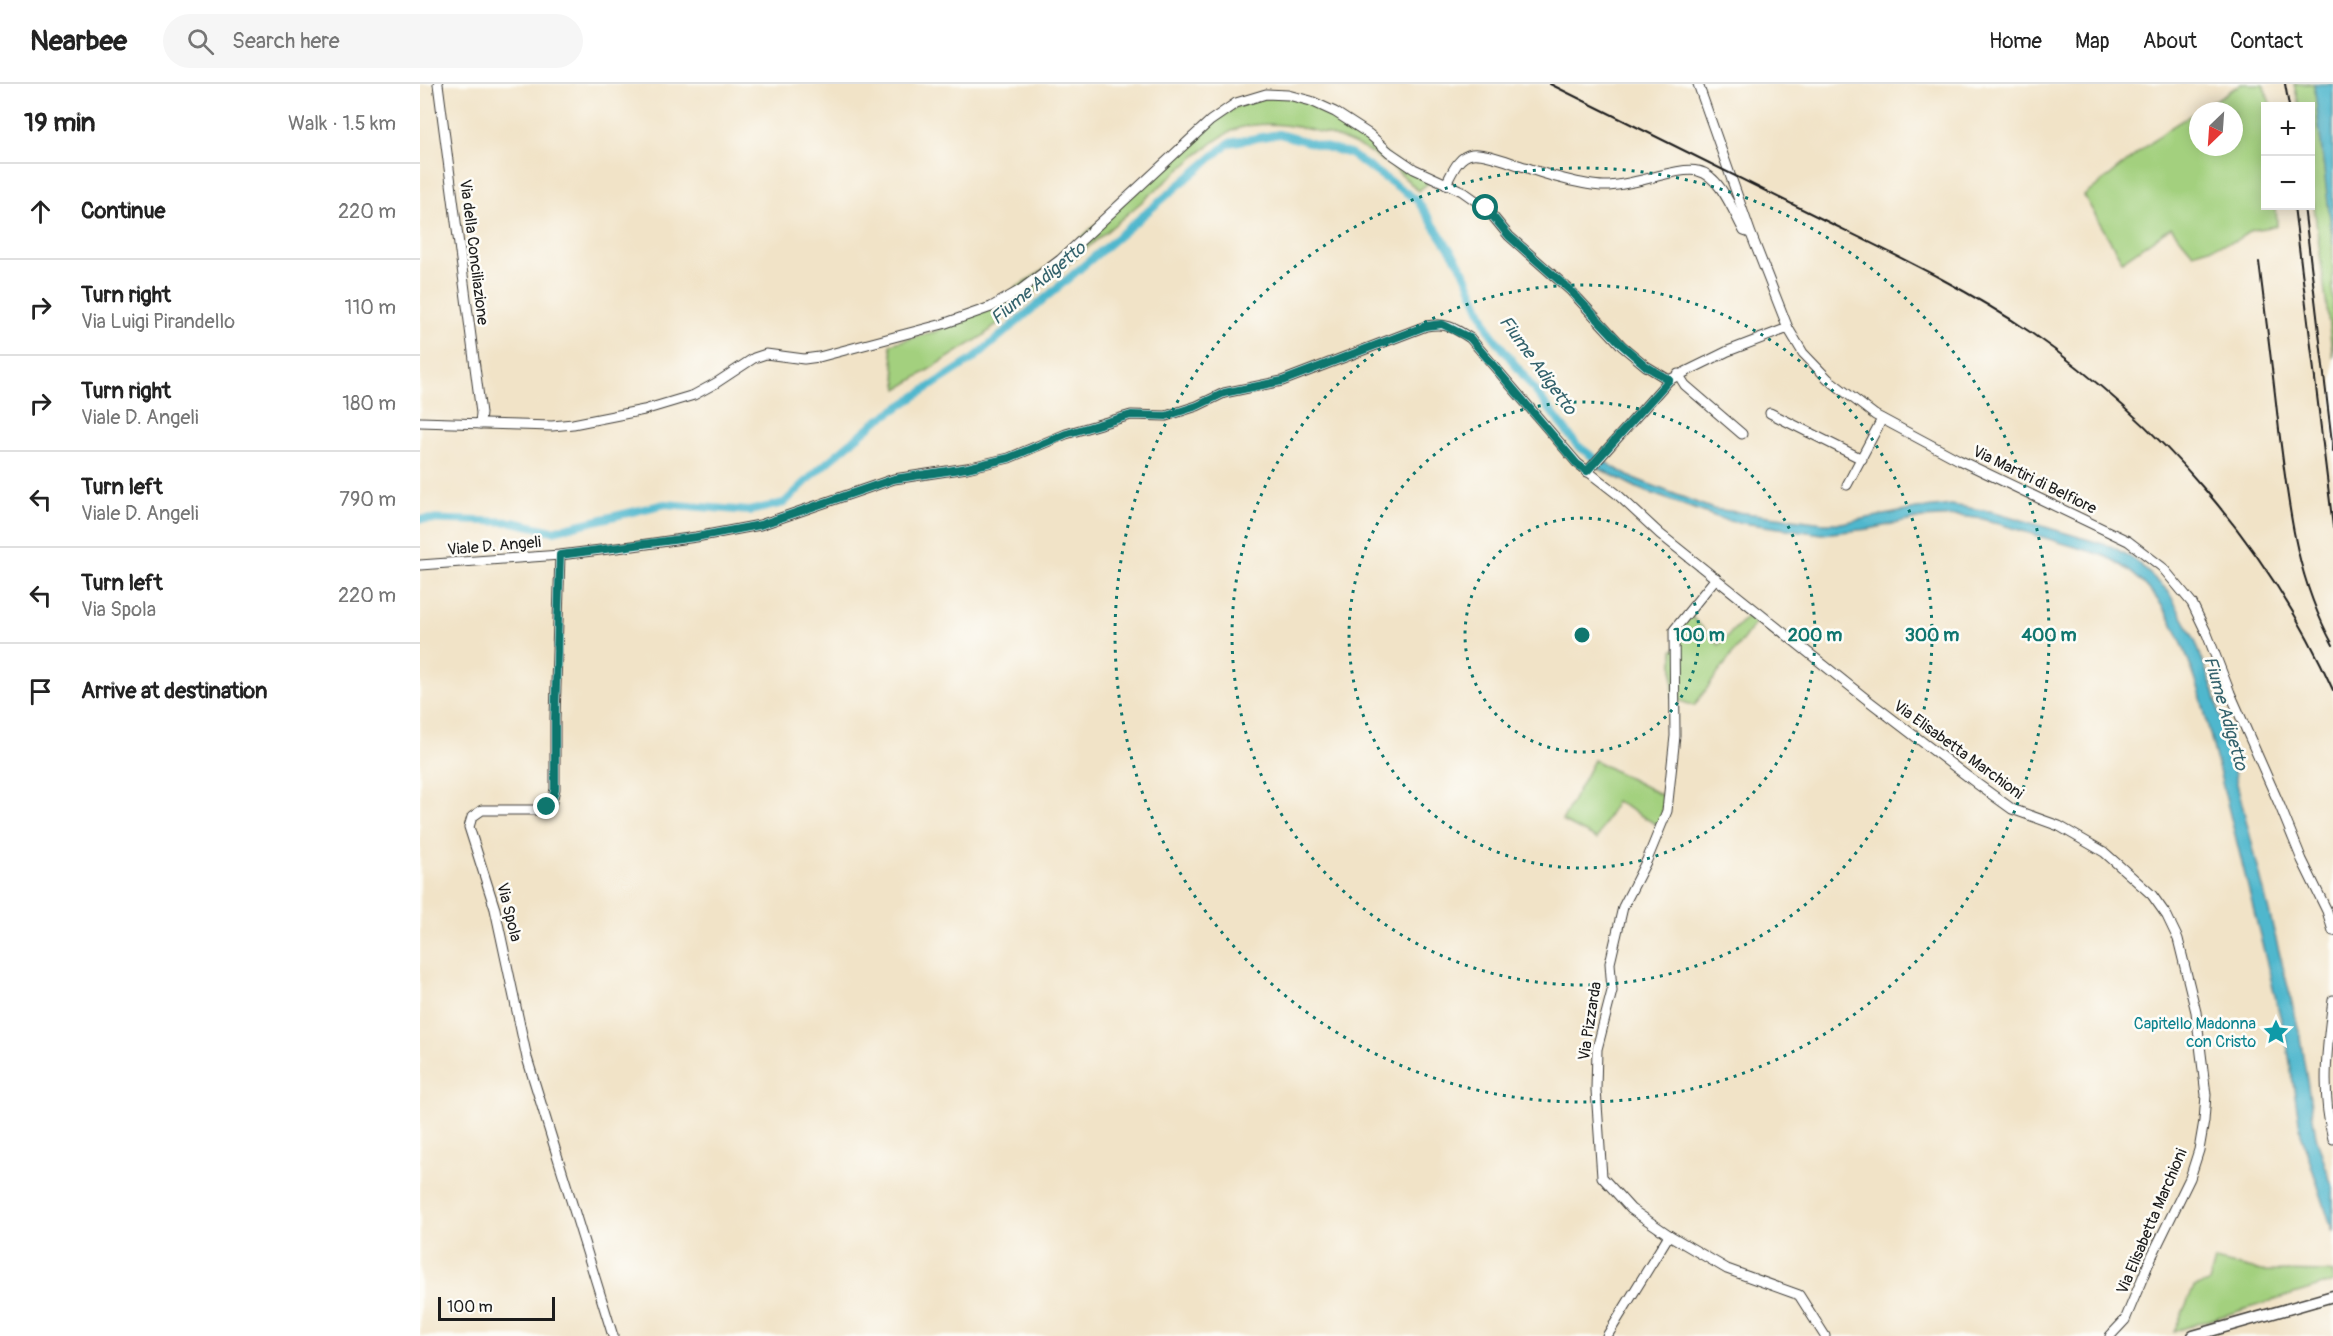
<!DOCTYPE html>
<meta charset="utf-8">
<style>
:root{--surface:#fff;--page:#f6f6f6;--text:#222;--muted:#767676;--line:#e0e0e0}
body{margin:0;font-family:Pangolin,sans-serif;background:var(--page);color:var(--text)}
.controls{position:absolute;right:18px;top:18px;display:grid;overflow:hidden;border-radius:0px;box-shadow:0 3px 15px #0003}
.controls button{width:54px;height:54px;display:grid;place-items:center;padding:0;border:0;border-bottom:2px solid var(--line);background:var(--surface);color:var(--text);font:30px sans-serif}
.compass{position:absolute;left:1769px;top:18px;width:54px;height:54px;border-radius:50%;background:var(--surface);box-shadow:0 3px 15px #0003;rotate:205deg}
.scale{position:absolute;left:18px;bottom:15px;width:117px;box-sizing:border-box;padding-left:6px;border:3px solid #1c1c1c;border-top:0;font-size:16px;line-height:21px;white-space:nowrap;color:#1c1c1c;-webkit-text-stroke:4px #fdfcf7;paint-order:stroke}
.stop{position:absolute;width:18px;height:18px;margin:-14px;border:4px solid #0f766e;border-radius:50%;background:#fff}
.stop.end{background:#0f766e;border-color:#fff;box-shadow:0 2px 6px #0008}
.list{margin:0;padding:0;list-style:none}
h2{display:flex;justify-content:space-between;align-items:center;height:78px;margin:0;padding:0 24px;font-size:26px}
h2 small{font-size:20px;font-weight:400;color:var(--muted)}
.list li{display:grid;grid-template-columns:39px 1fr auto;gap:18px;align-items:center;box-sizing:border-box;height:96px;padding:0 24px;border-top:2px solid var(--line)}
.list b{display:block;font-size:22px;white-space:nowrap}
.list p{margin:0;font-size:20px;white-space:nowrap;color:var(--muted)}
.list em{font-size:20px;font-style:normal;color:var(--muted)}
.icon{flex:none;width:33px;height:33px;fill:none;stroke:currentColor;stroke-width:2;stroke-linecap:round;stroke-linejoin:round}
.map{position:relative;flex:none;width:1913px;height:1252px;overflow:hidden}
header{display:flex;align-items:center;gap:36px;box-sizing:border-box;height:84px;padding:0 30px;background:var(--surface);border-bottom:2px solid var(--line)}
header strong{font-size:28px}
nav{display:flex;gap:33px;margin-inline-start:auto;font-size:21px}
.search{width:420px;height:54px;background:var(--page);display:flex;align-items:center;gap:15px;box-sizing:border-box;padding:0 21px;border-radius:33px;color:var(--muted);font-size:22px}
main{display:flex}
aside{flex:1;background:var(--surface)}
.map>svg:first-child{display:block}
.green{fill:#a3d07e;stroke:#60764d;stroke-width:1.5;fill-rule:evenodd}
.water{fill:#4fb7cd;stroke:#366a74;stroke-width:1.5}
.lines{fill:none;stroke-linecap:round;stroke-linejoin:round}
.canal{stroke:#4fb7cd;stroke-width:8}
.minor-casing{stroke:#3c3a36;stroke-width:11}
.major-casing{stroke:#3c3a36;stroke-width:13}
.minor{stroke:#fff;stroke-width:9}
.major{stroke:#fff;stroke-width:10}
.rail{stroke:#1c1c1c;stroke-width:2}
.route{stroke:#0f766e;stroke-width:8}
.ring{fill:none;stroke:#0f766e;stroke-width:3;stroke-dasharray:3 6}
.labels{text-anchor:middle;stroke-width:5;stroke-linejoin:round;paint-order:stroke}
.street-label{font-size:16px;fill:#1c1c1c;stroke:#fdfcf7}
.culture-label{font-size:16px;fill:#0d838f;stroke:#fdfcf7;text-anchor:end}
.water-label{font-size:18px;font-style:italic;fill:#33626c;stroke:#fdfcf7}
.centre{fill:#0f766e;stroke:#fdfcf7;stroke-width:3}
.ring-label{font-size:18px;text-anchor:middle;font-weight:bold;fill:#0f766e;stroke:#fdfcf7;stroke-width:5;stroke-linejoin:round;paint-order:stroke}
</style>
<header>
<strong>Nearbee</strong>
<div class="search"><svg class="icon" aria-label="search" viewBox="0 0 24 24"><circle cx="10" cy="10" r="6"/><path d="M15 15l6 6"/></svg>Search here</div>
<nav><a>Home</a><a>Map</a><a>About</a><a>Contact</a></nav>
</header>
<main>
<aside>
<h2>19 min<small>Walk · 1.5 km</small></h2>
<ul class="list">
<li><svg class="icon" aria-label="ahead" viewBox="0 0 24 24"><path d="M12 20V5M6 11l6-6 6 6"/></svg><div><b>Continue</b></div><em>220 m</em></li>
<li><svg class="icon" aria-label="right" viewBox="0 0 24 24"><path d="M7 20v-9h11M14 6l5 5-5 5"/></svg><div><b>Turn right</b><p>Via Luigi Pirandello</p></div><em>110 m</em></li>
<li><svg class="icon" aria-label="right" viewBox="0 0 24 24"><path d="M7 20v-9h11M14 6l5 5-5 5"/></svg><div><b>Turn right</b><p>Viale D. Angeli</p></div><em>180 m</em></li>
<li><svg class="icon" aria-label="left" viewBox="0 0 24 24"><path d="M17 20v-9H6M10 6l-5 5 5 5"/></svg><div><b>Turn left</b><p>Viale D. Angeli</p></div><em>790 m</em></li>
<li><svg class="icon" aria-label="left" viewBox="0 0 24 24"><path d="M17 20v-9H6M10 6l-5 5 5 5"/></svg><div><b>Turn left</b><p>Via Spola</p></div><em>220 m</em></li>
<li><svg class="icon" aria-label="arrive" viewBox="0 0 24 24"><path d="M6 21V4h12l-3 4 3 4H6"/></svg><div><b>Arrive at destination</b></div></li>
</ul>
</aside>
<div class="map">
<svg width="1913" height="1252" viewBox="0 0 1913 1252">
<rect width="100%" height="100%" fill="#fdfcf7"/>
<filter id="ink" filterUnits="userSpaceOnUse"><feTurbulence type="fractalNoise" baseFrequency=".0167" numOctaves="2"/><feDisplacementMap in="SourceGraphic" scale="12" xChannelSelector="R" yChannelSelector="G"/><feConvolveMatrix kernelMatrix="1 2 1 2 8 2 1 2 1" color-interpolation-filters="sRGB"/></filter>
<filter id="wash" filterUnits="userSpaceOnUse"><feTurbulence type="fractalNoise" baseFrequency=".008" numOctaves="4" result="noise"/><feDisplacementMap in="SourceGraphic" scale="24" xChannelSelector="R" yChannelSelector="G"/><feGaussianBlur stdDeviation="1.35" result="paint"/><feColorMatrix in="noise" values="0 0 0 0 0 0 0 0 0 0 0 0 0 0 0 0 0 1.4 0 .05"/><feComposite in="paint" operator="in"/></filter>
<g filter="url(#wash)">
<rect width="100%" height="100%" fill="#f1e3c7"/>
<g class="green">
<path d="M1821,0H1843L1851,22H1846V122H1856L1857,142L1832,146L1817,156L1773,169L1751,143L1702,177L1664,112L1748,45ZM1778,27H1814V63H1778Z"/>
<polygon points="1874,0 1894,0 1913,161 1913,274 1891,97 1890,22 1879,22"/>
<path d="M862,11L891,19L915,33L977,78L1011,97L998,107C986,94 971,81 956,72C923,51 858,32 819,44C804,49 790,61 777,71L563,252L478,305L470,260L517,247L543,231L582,213L628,183L784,44L825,17Z"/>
<polygon points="1330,529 1338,535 1274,622 1253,614 1253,566 1259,562 1258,547 1270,531 1299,561"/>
<polygon points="1174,676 1247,714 1239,742 1196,717 1177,755 1142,737"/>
<polygon points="1795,1176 1841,1187 1913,1188 1913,1198 1754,1247 1774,1203 1789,1198"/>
</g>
<g class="water">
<polygon points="1894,0 1913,0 1913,161"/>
<path d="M1182,376L1208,392L1293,425L1404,439H1421L1496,425L1531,421L1575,428L1693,463L1715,476L1748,507L1775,556L1794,608L1879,947L1896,1052L1913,1105V1148L1881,1050L1867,960L1779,606C1760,550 1742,500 1685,472L1563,435L1539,432L1502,434L1449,445L1402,450L1308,437L1219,405L1176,383Z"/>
</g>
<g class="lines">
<polyline class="canal" points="0,435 93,438 133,447 245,420 329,427 364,419 397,387 454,339 553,275 809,59 859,50 930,70 997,116 1043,185 1070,248 1157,361 1182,380"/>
</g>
</g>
<g filter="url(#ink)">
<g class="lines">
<g class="minor-casing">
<g id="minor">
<polyline points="18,0 61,329 60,340"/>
<polyline points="1278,0 1331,150 1368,244 1383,269 1408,295 1455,331 1539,376 1708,457 1742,483 1772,519 1787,550 1810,609 1860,722 1882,776 1907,827 1913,847"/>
<path d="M1026,100C1032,89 1038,72 1052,70C1065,68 1091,79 1105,83C1123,90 1165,102 1184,102C1211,103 1258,82 1278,87C1300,91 1314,129 1324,147L1327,148"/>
<polyline points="1258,290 1265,301 1322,350"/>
<polyline points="1350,329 1442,375"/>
<polyline points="0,338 132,342 153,340 224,326 274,311 296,299 334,274 346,270 384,275 399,273 523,240 571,223 599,207 640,176 790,37 816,19 846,10 868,11 891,17 915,28 949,50 969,68 994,85 1042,107 1066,124 1089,152 1151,207 1202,262 1226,282 1249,296"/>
<polyline points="1167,388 1249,296 1308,267 1368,244"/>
<polyline points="1427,401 1462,335"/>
<polyline points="140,471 135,634 135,705 132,718 127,723 120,726 62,726 52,733 49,743 75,825 107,974 193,1252"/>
<path d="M0,481L140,471L213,462L276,453L340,441L474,395L547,384L589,374L646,350L711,331L746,332L777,322L804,309L862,297L1006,242C1027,239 1033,243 1050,254L1157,379L1197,410L1240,450L1445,614L1556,699L1592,725L1639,742L1684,768L1732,811L1747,832L1758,855L1776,928L1786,1011L1784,1037L1779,1066L1770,1094L1730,1176L1705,1236L1690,1252"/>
<polyline points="1296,494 1254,546 1255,652 1247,727 1227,776 1203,823 1190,879 1192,907 1177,965 1176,1006 1182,1093 1211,1125 1249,1151 1307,1185 1379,1211 1405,1252"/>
<path d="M1913,916C1907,963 1901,1008 1913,1055"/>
<polyline points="1187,1252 1249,1151"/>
</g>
</g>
<g class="major-casing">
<polyline id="major" points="1773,1252 1913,1212"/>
</g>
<use href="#minor" class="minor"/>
<use href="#major" class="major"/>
<g class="rail">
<path d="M1130,0C1220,45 1310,89 1400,134C1471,169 1544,203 1610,248C1739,338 1849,462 1913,606"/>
<polyline points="1865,0 1869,22"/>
<polyline points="1874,122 1913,443"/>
<polyline points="1884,122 1913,367"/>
<path d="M1839,178C1846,234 1853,290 1859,346C1869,423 1875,491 1913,561"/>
</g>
</g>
</g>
<g class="lines" filter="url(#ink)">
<polyline class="route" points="127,723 132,718 135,705 135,634 140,471 276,453 340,441 474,395 547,384 589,374 646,350 711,331 746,332 777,322 804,309 862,297 1006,242 1022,240 1050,254 1157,380 1167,387 1249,296 1226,282 1202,261 1151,207 1089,152 1066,124"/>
</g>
<g class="ring">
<circle cx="1162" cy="551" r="117"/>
<circle cx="1162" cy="551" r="233"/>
<circle cx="1162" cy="551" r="350"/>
<circle cx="1162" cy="551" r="467"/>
</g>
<defs>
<g id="sight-bare" transform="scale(2.07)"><path d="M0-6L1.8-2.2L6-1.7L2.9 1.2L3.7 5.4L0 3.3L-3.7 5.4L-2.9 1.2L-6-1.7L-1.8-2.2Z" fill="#0f9aa8" stroke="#fdfcf7" stroke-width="2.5" paint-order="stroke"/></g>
</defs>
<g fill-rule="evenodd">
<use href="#sight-bare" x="1856" y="948"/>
</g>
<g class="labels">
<g class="street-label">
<text transform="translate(55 168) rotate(83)" y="6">Via della Conciliazione</text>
<text transform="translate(1615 395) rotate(26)" y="6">Via Martiri di Belfiore</text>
<text transform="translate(74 461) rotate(-5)" y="6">Viale D. Angeli</text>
<text transform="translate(1539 665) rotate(36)" y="6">Via Elisabetta Marchioni</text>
<text transform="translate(90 828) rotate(76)" y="6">Via Spola</text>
<text transform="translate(1169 937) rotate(-81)" y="6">Via Pizzarda</text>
<text transform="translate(1731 1137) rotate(-67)" y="6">Via Elisabetta Marchioni</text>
</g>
<g class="culture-label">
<text x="1836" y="945">Capitello Madonna<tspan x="1836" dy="18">con Cristo</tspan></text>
</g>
<g class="water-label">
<text transform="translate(618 199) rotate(-40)" y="6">Fiume Adigetto</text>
<text transform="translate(1118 281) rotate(54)" y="6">Fiume Adigetto</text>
<text transform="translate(1806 629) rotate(74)" y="6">Fiume Adigetto</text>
</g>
</g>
<circle cx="1162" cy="551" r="9" class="centre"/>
<g class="ring-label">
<text x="1279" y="557">100 m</text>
<text x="1395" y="557">200 m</text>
<text x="1512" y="557">300 m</text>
<text x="1629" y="557">400 m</text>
</g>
</svg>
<div class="controls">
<button>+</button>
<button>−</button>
</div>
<svg class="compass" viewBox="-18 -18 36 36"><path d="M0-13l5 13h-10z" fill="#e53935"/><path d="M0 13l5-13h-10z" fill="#767676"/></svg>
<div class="scale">100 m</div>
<div class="stop" style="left:1066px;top:124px"></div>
<div class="stop end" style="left:127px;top:723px"></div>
</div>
</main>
